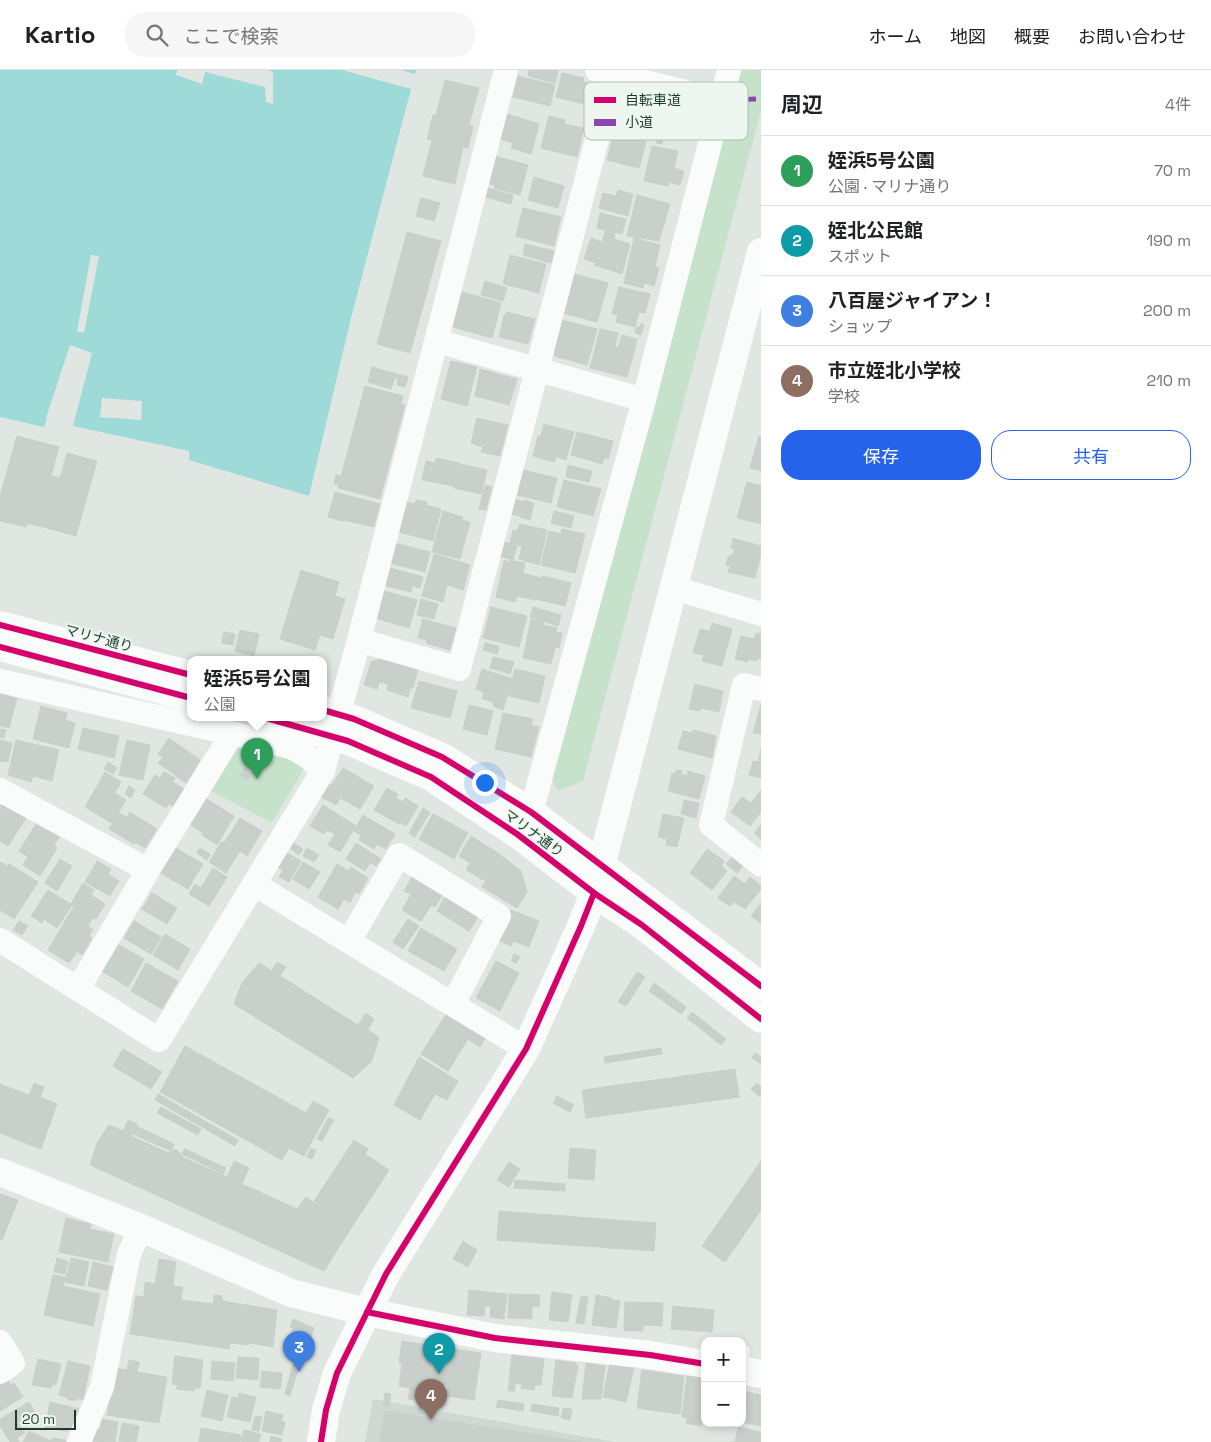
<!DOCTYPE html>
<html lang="ja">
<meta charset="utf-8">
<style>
:root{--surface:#fff;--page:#f6f6f6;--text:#202124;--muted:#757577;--line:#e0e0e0;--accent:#2563eb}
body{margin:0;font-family:"Space Grotesk","Noto Sans JP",sans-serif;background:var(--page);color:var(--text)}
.controls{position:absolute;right:15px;bottom:15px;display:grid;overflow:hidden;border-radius:10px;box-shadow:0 2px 8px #0003}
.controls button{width:45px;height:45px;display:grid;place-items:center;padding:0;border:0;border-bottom:1px solid var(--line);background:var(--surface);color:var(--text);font:25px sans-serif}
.scale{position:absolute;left:15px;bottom:12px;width:61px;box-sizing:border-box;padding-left:5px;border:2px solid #1e3a2e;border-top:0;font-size:14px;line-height:18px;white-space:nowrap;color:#1e3a2e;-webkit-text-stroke:4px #edf7f0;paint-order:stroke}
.you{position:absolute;left:484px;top:712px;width:18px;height:18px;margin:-12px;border:4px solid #fff;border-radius:50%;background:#1a73e8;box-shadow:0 0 0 8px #1a73e833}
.badge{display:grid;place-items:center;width:32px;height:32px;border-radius:50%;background:var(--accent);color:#fff;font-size:16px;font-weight:700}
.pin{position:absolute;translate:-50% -41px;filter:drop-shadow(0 1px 2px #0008)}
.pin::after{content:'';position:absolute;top:26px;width:18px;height:15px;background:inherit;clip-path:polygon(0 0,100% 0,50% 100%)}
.popup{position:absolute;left:187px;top:586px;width:140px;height:65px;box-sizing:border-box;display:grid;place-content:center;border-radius:10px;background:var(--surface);filter:drop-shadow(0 1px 4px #0005);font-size:16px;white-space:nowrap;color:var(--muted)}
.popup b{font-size:19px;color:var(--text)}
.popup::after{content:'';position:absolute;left:50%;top:100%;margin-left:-10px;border:10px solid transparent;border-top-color:var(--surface)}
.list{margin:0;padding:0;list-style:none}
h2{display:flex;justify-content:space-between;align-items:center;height:65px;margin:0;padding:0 20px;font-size:21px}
h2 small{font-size:16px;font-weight:400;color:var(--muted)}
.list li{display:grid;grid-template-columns:32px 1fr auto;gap:15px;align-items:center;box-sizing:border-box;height:70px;padding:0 20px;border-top:1px solid var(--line)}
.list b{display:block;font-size:19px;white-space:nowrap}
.list p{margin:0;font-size:16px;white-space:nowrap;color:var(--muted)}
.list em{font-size:16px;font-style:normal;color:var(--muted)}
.actions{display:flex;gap:10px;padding:15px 20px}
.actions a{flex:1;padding:11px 0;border:1px solid var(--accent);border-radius:20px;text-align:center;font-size:18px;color:var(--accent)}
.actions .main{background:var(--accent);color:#fff}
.icon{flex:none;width:28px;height:28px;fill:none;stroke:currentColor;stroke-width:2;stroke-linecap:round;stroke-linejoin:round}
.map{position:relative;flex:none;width:761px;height:1372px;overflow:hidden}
header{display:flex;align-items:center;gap:30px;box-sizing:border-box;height:70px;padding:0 25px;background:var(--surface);border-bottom:1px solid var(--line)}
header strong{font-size:24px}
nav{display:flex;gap:28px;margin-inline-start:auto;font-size:18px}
.search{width:350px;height:45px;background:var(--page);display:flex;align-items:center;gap:12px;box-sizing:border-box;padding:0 18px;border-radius:20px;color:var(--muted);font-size:19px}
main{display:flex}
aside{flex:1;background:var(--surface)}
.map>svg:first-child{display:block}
.built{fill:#cdd9d2}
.green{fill:#c7e2cb}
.water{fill:#9ddad8}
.pier{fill:#e0e7e3}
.building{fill:#c9d0cc;stroke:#c9d0cc}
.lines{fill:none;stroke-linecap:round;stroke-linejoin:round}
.service{stroke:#fafbfb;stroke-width:12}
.minor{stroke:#fafbfb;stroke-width:24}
.tertiary{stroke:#fafbfb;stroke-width:28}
.quiet{stroke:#8e44ad;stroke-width:5;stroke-dasharray:10 5;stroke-linecap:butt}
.cycleway-casing{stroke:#edf7f0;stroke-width:9}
.cycleway{stroke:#d6006c;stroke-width:6}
.labels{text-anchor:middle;stroke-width:4;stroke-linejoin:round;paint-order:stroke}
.street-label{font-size:14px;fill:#1e3a2e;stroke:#edf7f0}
.key{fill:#edf7f0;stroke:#afbeb6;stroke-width:1}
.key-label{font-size:14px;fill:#1e3a2e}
</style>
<header>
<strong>Kartio</strong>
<div class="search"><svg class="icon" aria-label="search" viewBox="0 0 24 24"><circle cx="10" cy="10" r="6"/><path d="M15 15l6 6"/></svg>ここで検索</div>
<nav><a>ホーム</a><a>地図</a><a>概要</a><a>お問い合わせ</a></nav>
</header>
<main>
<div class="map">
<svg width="761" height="1372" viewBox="0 0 761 1372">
<rect width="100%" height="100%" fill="#e0e7e3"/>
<polygon class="built" points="373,1329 615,1372 365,1372"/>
<g class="green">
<polygon points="736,0 761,0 761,41 583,711 558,721 552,710"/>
<polygon points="239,672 295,685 304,699 272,753 209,720"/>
</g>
<polygon class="water" points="0,0 416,0 351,248 309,426 189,390 189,381 73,356 47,348 44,357 0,347"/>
<g class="pier">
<polygon points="177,0 268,0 273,2 273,34 266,32 265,17 205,2 202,14 176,5"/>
<polygon points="342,0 401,0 415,4 411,19"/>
<polygon points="91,185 99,186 84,263 77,261"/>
<polygon points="70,275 92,283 73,356 46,348"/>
<polygon points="102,328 142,331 141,350 100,347"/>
</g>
<g class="building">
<polygon points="529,0 558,0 555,13 528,6"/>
<polygon points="562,3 584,8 583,12 593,14 588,35 556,27"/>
<polygon points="518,6 555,15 550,36 513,27"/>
<polygon points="445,10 479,18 469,55 473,56 468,78 463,77 455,114 423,106 432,70 427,69 433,45 436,45"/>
<polygon points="622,18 656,26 649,52 619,44 620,39 617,39"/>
<polygon points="660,28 696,36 690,61 654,52"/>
<polygon points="507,44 539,54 531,84 511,78 513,73 500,69"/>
<polygon points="549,46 565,50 564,54 584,58 577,87 541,78"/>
<polygon points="609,52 634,59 633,66 608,59"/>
<polygon points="641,59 650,61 649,67 640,65"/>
<polygon points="614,63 646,72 639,98 607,90"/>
<polygon points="658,66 663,67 662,74 656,73"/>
<polygon points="652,76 678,81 674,98 684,101 680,115 669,112 668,116 644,111"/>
<polygon points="491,85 528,95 520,125 494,118 495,115 484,113"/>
<polygon points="534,107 564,116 558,138 528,130"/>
<polygon points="483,117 513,125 511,134 481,126"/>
<polygon points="618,120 633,124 628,146 599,138 603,123 616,126"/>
<polygon points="637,125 670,134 659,171 627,166"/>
<polygon points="421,128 440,133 434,151 416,146"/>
<polygon points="523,138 561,147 554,176 516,166"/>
<polygon points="600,143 626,149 622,164 597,158"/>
<polygon points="605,161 615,163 614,168 604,166"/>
<polygon points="407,162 441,171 410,283 377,274"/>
<polygon points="604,166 630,174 622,204 594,195 596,193 584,189 591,168 602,172"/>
<polygon points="634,168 660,175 655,197 659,198 654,216 644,213 643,218 624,213"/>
<polygon points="525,174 554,181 551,193 523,185"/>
<polygon points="510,185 546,194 539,223 503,214"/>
<polygon points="574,204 608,213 597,252 563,243"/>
<polygon points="485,211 507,218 503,231 481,225"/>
<polygon points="619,217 650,224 645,243 639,242 635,257 616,252 618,245 612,244"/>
<polygon points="462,222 501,233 492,268 453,257"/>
<polygon points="507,242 535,249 528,274 499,267 504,245 506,245"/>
<polygon points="557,249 597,259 587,295 554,286 555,282 551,281"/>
<polygon points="641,254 644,254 641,265 635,263 636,257 639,258"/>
<polygon points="600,259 618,263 615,277 634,282 627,307 590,298"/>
<polygon points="622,265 637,269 634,282 618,278"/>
<polygon points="451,291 477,297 467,336 441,329"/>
<polygon points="372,297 396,304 391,319 368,312"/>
<polygon points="480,299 517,309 509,335 475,326"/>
<polygon points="396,304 408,307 405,317 397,315 398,309 395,308"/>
<polygon points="365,316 403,326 401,334 405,335 380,429 338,418"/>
<polygon points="477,348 508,355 500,386 481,382 483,377 471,373"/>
<polygon points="544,354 574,362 566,390 556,387 554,392 533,386 538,366 541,366"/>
<polygon points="577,362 613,371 608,389 604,388 602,394 571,385"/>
<polygon points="17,366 59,377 51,406 41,403 26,457 0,451 0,426"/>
<polygon points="759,366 761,367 761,401 750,398"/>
<polygon points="67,383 97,391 76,466 47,458"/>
<polygon points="436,388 459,393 454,416 422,410 426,391 435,393"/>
<polygon points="460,394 487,400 481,424 454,418"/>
<polygon points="568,395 592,401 589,412 566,407"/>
<polygon points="523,400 557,408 551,433 517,425"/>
<polygon points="41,403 61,408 47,458 27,453"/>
<polygon points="336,405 342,406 339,415 334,414"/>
<polygon points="564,410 601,419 593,446 557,437"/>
<polygon points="747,412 761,416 761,454 737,448"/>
<polygon points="485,415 492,417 486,440 479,439"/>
<polygon points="335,422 380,434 374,457 344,450 343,451 328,447"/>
<polygon points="512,428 523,432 519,446 508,443"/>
<polygon points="416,430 427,432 426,435 441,439 433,471 399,462 407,432 415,434"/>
<polygon points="524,430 534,433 530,450 520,447"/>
<polygon points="443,441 463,447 462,450 470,452 460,489 432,482"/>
<polygon points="554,441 574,446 571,458 551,453"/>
<polygon points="520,454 547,460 539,495 519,489 522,476 510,473 513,460 517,461"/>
<polygon points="562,459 585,464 575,503 541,495 549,461 561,464"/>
<polygon points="733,468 761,476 761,484 755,508 728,502 730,496 726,495 728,487 733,484 735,479 731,478"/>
<polygon points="500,471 517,476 513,490 496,485"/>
<polygon points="394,473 430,482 425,502 389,493"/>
<polygon points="434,484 470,495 463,520 447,515 443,532 422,526"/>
<polygon points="504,490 509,492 510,490 525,493 523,503 541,508 535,530 517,526 515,532 496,527"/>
<polygon points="387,497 423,507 420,518 412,516 411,522 383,515"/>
<polygon points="301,500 339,512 335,526 345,529 333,569 320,565 315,580 280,569"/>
<polygon points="542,506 571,513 565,536 536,529"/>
<polygon points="380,520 417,530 409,558 372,547"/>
<polygon points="421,529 438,534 434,549 417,545"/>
<polygon points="491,537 527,546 519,577 483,568"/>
<polygon points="533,537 561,545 558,556 530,547"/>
<polygon points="423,549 456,558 450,580 426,573 427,570 418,568"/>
<polygon points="531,549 544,552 543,555 557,558 556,562 562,563 559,578 555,577 551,594 523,588"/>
<polygon points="712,553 732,559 722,596 702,591 704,585 693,583 700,559 710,561"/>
<polygon points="240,560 259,564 254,586 235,581"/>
<polygon points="224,562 235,564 233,575 222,573"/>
<polygon points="756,563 761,564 761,589 757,588 757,591 748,589 748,592 735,589 741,566 754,569"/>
<polygon points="485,573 499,576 497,584 483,580"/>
<polygon points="493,587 514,592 510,604 490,598"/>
<polygon points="380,589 418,599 413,618 410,618 408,627 387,620 388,614 379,612 377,619 364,615 371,592"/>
<polygon points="482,599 513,609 503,640 493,636 494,632 482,629 484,622 476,619"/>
<polygon points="515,599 545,606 539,633 509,626"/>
<polygon points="419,611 457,621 450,648 411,638"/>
<polygon points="695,614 723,621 719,642 701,638 700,641 689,639"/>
<polygon points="0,623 17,628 9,658 0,656"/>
<polygon points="761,634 761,664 753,663"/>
<polygon points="469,635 493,641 487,665 463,659"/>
<polygon points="41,636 67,643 65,650 75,653 69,678 33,669"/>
<polygon points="503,643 533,649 531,655 539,657 531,687 495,679"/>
<polygon points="83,658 119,666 114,688 78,679"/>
<polygon points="0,659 6,660 4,668 0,667"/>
<polygon points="693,660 716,666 712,688 678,679 683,661 692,663"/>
<polygon points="169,668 200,690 186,713 158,693 163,687 158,684"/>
<polygon points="0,670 12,673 8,692 0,691"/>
<polygon points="16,670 59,680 52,711 33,706 31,712 8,705"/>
<polygon points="127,670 150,675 143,710 119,705"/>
<polygon points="761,679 761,708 749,705 753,691 758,692"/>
<polygon points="108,692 117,698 113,704 104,699"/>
<polygon points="247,694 256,699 248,710 240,705"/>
<polygon points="343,698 374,716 360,739 340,728 336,735 319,726 327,712 332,715"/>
<polygon points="676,700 682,701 681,704 687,706 688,701 705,706 699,729 668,721 672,703 675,704"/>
<polygon points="105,702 121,712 115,723 126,730 112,753 85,737"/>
<polygon points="164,702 175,708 173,712 184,719 173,736 169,733 166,738 143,724 155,705 160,708"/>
<polygon points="129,716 135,720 131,728 125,724"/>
<polygon points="387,718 398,724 396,728 403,732 405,728 418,736 406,756 400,752 399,754 374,740"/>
<polygon points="761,720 761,742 750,756 731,742 742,727 751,733"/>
<polygon points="205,728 234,746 217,775 202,765 203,763 188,753"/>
<polygon points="684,730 699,733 696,748 681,744"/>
<polygon points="1,732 26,748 8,776 0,771"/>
<polygon points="323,735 356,756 340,782 328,775 335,764 327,760 324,764 310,756"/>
<polygon points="423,738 430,742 415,767 409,763"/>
<polygon points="130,742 157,759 145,778 135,772 134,774 109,759 119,743 127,747"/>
<polygon points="433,744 468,763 454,789 419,769"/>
<polygon points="663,744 684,748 677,777 666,775 667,769 658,767"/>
<polygon points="363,745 395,764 386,779 377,774 374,779 359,770 361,765 354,761"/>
<polygon points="240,748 262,761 247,786 240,781 226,803 209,792 222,771 224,773"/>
<polygon points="36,754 59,767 54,776 57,778 40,806 23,795 28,787 19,781"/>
<polygon points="761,755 761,769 754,763"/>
<polygon points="471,766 501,785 485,811 466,800 470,793 459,786"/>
<polygon points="290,771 303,779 299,785 287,776"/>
<polygon points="356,773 381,789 376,796 370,792 365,801 346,789"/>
<polygon points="174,777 203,794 188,819 159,802"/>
<polygon points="200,778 210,784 207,790 197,783"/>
<polygon points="307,778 319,785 314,792 303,786"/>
<polygon points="707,779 724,791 721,795 727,801 712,820 690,803"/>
<polygon points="282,780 301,791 289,812 279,807 283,800 274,795"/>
<polygon points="502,786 521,801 527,822 517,838 482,817"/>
<polygon points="733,786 744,795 737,803 726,794"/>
<polygon points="60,789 72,796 57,821 45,813"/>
<polygon points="97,791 111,799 108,804 119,811 110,826 85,812"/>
<polygon points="0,792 7,796 0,807"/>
<polygon points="303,792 320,802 309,819 293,809"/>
<polygon points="9,794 38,812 14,849 0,840 0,808"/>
<polygon points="337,794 349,801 351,797 368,808 359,824 355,822 350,833 344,829 338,839 318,827"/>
<polygon points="213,798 227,807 209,836 189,824 195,814 201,818"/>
<polygon points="414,803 445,820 435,837 431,835 421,851 402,840 411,824 404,821"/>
<polygon points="734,806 745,814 750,807 761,816 761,819 745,839 734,832 730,836 718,828"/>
<polygon points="83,813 94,820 91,825 105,834 96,849 71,834"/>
<polygon points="48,820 72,835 57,858 44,849 42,853 31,846"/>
<polygon points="152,823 177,838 167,854 142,839"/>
<polygon points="447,823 480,843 469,861 437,841"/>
<polygon points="761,833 761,853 751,846"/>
<polygon points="74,836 93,848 88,856 93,860 89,866 92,868 82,885 77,881 69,893 48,880"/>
<polygon points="511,840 539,851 529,877 513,871 511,876 498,870"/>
<polygon points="408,849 419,856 403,879 393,872"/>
<polygon points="19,851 28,856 22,865 13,860"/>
<polygon points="134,851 161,867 151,884 124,868"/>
<polygon points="421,858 457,879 444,901 408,881"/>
<polygon points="165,864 190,879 178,900 153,885"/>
<polygon points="115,873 144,889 128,917 100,900"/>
<polygon points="514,884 520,887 516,893 511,891"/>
<polygon points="496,891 519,903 500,941 476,928"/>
<polygon points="277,892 286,897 280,906 358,955 366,943 374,949 368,960 379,967 372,991 353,1008 234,934 242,913 259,893 272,901"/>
<polygon points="146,893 178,911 162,939 131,921"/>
<polygon points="637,902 645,907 626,936 618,932"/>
<polygon points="654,913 686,937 681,944 649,921"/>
<polygon points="448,941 487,965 480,977 468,969 448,1001 421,984"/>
<polygon points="692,942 726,969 721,975 687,948"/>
<polygon points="185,976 306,1043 313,1031 329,1040 304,1086 289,1078 282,1090 160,1022"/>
<polygon points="661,978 662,984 605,993 604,987"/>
<polygon points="123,979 162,1002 151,1019 113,996"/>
<polygon points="755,983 761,987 761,994 752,988"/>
<polygon points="419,987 458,1011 447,1030 435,1024 420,1050 394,1035"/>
<polygon points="735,999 739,1027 586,1048 582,1020"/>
<polygon points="34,1013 44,1017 40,1027 57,1034 41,1079 0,1063 0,1014 29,1025"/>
<polygon points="757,1013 761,1017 760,1027 751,1019"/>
<polygon points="158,1024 238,1070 235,1076 155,1030"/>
<polygon points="557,1026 574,1035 570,1042 553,1033"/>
<polygon points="161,1037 201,1059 198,1065 157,1043"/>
<polygon points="328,1048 334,1050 322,1071 317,1069"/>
<polygon points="128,1050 137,1054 131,1066 168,1083 176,1079 184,1088 227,1107 234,1091 249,1098 242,1114 297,1139 306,1127 313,1132 308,1139 312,1141 310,1145 348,1163 324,1201 90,1095 97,1073 109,1055 123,1061"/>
<polygon points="136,1056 174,1074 171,1081 133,1064"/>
<polygon points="354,1070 368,1079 365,1084 389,1100 348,1163 310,1145 312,1141 309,1139"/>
<polygon points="311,1078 316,1080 312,1089 307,1087"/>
<polygon points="570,1078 596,1080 594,1110 568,1108"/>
<polygon points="185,1079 226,1098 223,1104 182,1084"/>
<polygon points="761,1091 761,1140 725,1192 702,1176"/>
<polygon points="509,1092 520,1099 509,1117 497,1110"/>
<polygon points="515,1110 565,1114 565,1121 514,1118"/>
<polygon points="0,1124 18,1130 2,1170 0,1169"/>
<polygon points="499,1141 656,1153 654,1181 497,1170"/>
<polygon points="66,1148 91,1154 90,1159 114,1164 108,1192 59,1182"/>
<polygon points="463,1171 477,1180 468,1197 453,1189"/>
<polygon points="57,1188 68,1191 65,1204 54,1202"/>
<polygon points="71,1188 89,1192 84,1216 65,1212"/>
<polygon points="159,1189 176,1192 173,1216 183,1217 181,1230 213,1234 214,1225 222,1226 222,1231 277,1240 273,1277 249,1273 248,1275 230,1273 229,1279 130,1264 136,1226 144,1227 145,1212 155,1214"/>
<polygon points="93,1192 113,1197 107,1220 88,1216"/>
<polygon points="53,1205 65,1207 63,1216 100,1224 93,1256 44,1245"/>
<polygon points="469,1220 507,1224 504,1249 490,1247 491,1236 485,1236 484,1246 467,1245"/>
<polygon points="552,1222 572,1225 568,1252 549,1250"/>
<polygon points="509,1224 540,1225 539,1237 532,1236 532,1249 508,1248"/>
<polygon points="596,1225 612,1228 612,1230 620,1231 616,1258 592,1255"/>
<polygon points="581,1226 588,1227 584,1254 576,1253"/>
<polygon points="625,1232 663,1233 662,1256 643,1255 643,1261 624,1261"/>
<polygon points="673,1236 714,1240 712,1262 671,1259"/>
<polygon points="293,1249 314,1258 304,1283 290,1277 292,1270 289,1269 293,1258 290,1257"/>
<polygon points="402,1271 481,1283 474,1330 447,1326 448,1315 440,1314 435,1345 419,1343 421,1331 408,1329 410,1318 399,1316 402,1293 399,1293"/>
<polygon points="512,1285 544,1289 541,1315 535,1315 534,1320 521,1318 522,1314 515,1313 515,1321 508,1321"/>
<polygon points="175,1286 203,1290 200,1318 194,1318 194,1321 177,1319 177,1315 172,1314"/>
<polygon points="238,1287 259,1288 258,1310 236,1308"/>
<polygon points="295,1287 301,1289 290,1326 285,1324"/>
<polygon points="38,1289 61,1294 56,1315 52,1314 51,1318 32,1315"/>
<polygon points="129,1290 139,1292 137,1302 167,1307 159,1353 107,1345 115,1298 127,1300"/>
<polygon points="556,1290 576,1293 576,1295 578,1295 572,1328 552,1326"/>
<polygon points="68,1291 90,1296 83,1330 78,1328 77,1330 68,1330 69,1328 59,1325"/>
<polygon points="212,1291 235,1293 233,1311 211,1309"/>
<polygon points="610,1292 634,1297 626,1332 603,1327"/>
<polygon points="586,1293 605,1296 601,1329 582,1329"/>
<polygon points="642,1300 684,1306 680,1344 637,1338"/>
<polygon points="262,1301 282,1303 280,1319 260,1317"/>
<polygon points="687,1305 705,1308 703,1329 705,1329 705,1350 702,1349 701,1356 686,1353 687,1348 682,1346"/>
<polygon points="7,1309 11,1315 14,1313 23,1327 0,1341 0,1313"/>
<polygon points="207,1320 228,1325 222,1351 201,1346"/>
<polygon points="742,1321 761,1325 761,1356 742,1352"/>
<polygon points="239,1323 256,1327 250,1352 227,1347 232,1327 238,1328"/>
<polygon points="385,1323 391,1324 389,1336 383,1335"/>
<polygon points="498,1330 524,1334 523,1341 496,1337"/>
<polygon points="29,1332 35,1343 18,1352 25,1363 17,1368 19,1372 10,1372 0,1356 0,1349"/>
<polygon points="50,1332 79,1339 72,1359 69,1358 67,1361 45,1358"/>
<polygon points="532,1334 559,1338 558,1346 531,1341"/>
<polygon points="563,1338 572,1339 570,1350 561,1348"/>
<polygon points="266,1341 283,1345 281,1351 285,1352 282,1365 262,1361"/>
<polygon points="385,1341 582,1372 380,1372"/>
<polygon points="255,1346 262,1347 259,1361 252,1360"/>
<polygon points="102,1349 118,1352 115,1372 92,1371 94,1359 100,1360"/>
<polygon points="122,1353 139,1356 136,1372 119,1371"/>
<polygon points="738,1357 761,1362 761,1372 730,1372 735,1372"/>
<polygon points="201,1358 241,1365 240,1372 199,1372"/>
<polygon points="244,1360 261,1364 259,1372 241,1372"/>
<polygon points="29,1361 51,1371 51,1372 23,1372"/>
<polygon points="271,1366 282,1369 281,1372 270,1372"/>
<polygon points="52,1368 66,1370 65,1372 51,1372"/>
</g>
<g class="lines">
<polyline class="service" points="742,1288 744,1281"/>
<g class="minor">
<polyline points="597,0 721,31"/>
<polyline points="437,271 644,330"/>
<polyline points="674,518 761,544"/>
<polyline points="359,570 459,599 615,0"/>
<polyline points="0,611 291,677 308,687 323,701"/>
<polyline points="761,619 744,615 711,755 761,795"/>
<polyline points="0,720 148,800 232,664"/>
<polyline points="531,742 644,330 729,0"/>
<polyline points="254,814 526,979"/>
<polyline points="0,870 159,970 323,701 359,570 506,0"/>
<polyline points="349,871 399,785 499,846 453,934"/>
<polyline points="78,919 148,800"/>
<polyline points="0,1272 13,1293 0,1302"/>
<polyline points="79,1372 102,1317 129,1184 141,1158"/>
</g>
<g class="tertiary">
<polyline points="0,555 191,605"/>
<polyline points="0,577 191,628"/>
<polyline points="323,640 354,649 442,687 531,742 761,916"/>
<polyline points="266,648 348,671 431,707 517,764 594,823 642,855 761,949"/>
<polyline points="0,1102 141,1158 291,1223 367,1242 495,1268 650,1285 705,1294"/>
<polyline points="742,1300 761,1304"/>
<polyline points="321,1372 326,1340 337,1303 386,1204 526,979 581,856 594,823 761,182"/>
</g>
<polyline class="quiet" points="732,30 756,29"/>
<g class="cycleway-casing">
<g id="cycleway">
<polyline points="0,555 191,605"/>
<polyline points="0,577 191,628"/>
<polyline points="323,640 354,649 442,687 531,742 761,916"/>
<polyline points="266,648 348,671 431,707 517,764 594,823 642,855 761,949"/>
<polyline points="367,1242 495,1268 650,1285 705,1294"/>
<polyline points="321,1372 326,1340 337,1303 386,1204 526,979 581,856 594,823"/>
</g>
</g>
<use href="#cycleway" class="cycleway"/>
</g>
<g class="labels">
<g class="street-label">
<text transform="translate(99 568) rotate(15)" y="5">マリナ通り</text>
<text transform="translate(534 763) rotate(36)" y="5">マリナ通り</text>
</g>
</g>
<rect x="584" y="12" width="164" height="58" rx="8" class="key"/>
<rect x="594" y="27" width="22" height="6" fill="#d6006c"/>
<rect x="594" y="49" width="22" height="7" fill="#8e44ad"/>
<g class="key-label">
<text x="625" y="35">自転車道</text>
<text x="625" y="57">小道</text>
</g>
</svg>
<div class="controls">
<button>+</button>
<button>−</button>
</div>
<div class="scale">20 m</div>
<div class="you"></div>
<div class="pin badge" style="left:257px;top:709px;background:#2e9e5b">1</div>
<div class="popup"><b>姪浜5号公園</b>公園</div>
<div class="pin badge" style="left:439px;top:1304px;background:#0f9aa8">2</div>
<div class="pin badge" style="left:299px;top:1302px;background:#3f7fe0">3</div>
<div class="pin badge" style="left:431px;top:1350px;background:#8d6e63">4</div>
</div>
<aside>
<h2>周辺<small>4件</small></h2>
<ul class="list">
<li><span class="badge" style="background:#2e9e5b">1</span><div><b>姪浜5号公園</b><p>公園 · マリナ通り</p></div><em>70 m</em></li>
<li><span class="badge" style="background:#0f9aa8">2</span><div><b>姪北公民館</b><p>スポット</p></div><em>190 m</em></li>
<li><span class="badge" style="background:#3f7fe0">3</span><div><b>八百屋ジャイアン！</b><p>ショップ</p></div><em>200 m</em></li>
<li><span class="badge" style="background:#8d6e63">4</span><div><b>市立姪北小学校</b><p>学校</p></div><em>210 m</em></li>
</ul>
<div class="actions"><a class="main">保存</a><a>共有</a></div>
</aside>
</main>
